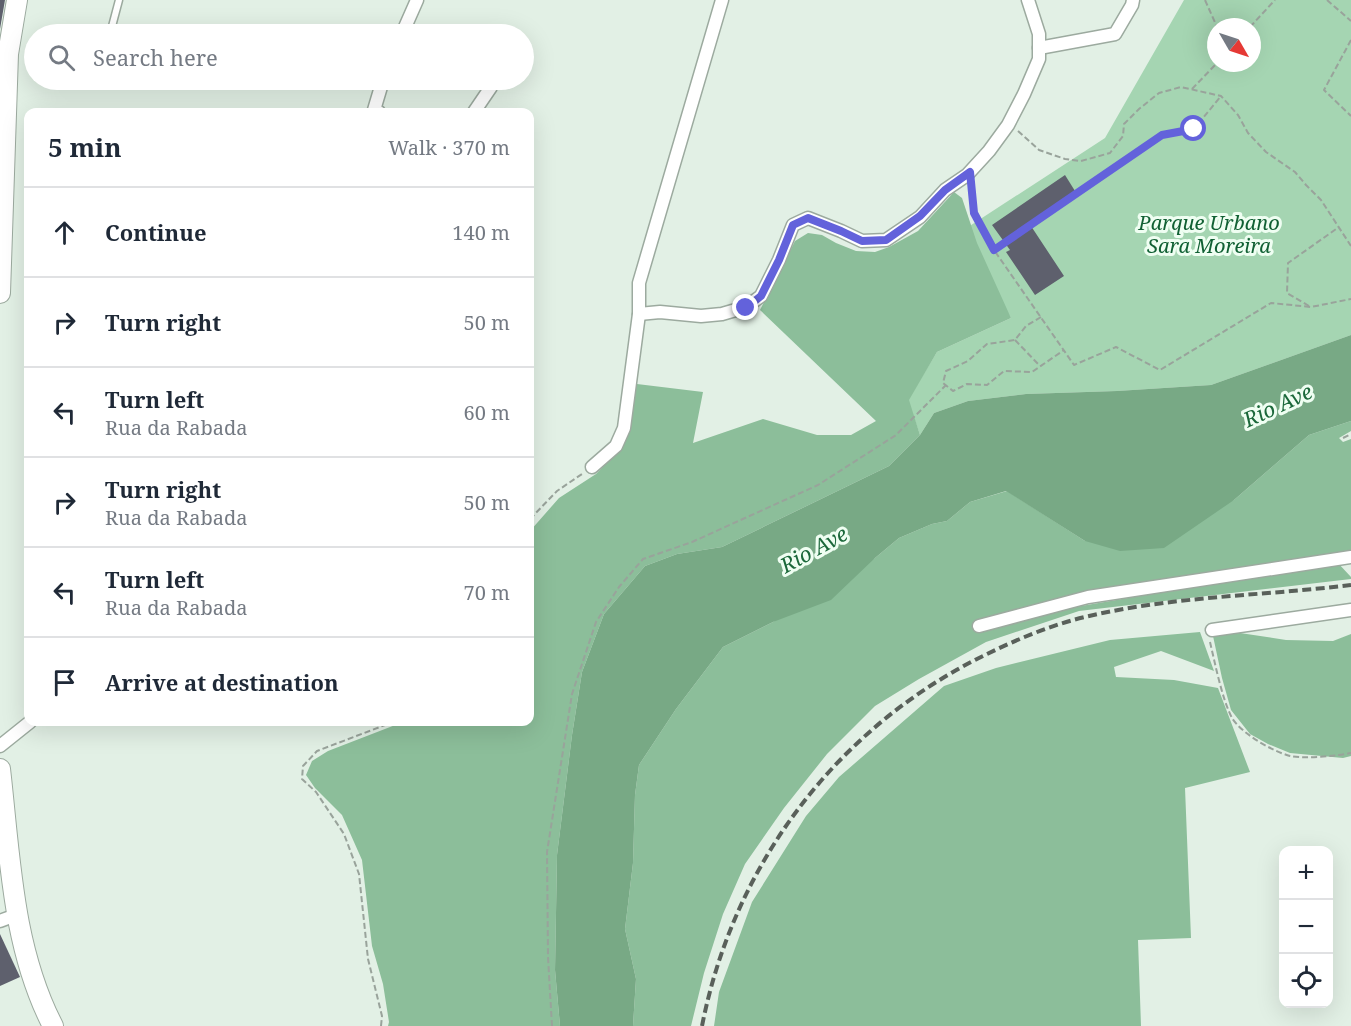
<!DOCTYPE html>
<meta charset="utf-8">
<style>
:root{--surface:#fff;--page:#f6f6f7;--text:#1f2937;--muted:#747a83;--line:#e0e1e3}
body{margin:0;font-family:"Noto Serif",serif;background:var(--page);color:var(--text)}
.controls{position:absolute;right:18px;bottom:18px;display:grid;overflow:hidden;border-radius:12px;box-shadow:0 6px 24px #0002}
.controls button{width:54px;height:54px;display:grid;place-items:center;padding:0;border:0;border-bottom:2px solid var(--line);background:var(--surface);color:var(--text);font:30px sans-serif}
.compass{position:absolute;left:1207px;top:18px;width:54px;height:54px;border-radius:50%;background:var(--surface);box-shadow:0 6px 24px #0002;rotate:129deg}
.stop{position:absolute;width:18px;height:18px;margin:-14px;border:4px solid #6362db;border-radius:50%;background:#fff}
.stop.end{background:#6362db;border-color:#fff;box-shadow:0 2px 6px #0008}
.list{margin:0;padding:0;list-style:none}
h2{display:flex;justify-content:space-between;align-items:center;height:78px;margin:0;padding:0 24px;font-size:26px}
h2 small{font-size:20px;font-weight:400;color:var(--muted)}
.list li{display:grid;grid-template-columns:39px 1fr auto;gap:18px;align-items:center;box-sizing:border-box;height:90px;padding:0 24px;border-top:2px solid var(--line)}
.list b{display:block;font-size:22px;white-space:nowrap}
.list p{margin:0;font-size:20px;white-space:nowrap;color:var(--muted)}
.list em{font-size:20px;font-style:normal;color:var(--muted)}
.icon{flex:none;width:33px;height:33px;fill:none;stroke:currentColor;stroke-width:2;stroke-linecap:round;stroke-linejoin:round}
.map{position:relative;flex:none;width:1351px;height:1026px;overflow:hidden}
.search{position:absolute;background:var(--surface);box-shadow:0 6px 24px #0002;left:24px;top:24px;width:510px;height:66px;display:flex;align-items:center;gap:15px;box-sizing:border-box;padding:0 21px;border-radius:33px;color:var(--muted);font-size:22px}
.panel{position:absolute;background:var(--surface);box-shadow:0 6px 24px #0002;left:24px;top:108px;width:510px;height:618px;border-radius:12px}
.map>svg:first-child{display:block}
.green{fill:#a5d5b2;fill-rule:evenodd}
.forest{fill:#8cbe9a}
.water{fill:#78a985}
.building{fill:#5e606d}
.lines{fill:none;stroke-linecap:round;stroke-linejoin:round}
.lane-casing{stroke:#9caa9f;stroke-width:9}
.street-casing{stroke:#9caa9f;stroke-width:15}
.primary-casing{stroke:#9caa9f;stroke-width:22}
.path{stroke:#99a39b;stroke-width:2;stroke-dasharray:6 3;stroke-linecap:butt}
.lane{stroke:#fff;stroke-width:6}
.street{stroke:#fff;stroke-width:12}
.primary{stroke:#fff;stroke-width:20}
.rail{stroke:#59605a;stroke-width:4;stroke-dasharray:9 4.5;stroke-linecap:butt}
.route{stroke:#6362db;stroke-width:8}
.labels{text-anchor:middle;stroke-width:6;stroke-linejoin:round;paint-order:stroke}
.park-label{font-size:20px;font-style:italic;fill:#106033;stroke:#effef2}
.water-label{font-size:21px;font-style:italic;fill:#1b683a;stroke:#effef2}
</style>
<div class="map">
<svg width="1351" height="1026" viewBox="0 0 1351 1026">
<rect width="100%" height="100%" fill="#e2f0e5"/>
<path class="green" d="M1184,0H1351V335L1211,385L1117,391L1026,394L968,401L934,413L920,435L908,400L937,352L1011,318L962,231L1105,138ZM1216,27H1252V63H1216Z"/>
<g class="forest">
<polygon points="954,192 962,198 977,243 1011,318 937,352 909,400 920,435 889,466 722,547 677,554 645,566 604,614 582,672 572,735 557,855 555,970 560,1026 388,1026 389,1022 383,984 372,946 362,860 342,815 315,788 306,775 312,761 328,751 403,722 530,722 530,531 559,498 596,474 618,451 637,384 703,392 693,443 763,419 817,435 851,435 876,421 760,310 795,241 808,233 822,235 836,243 856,251 875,252 889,247 918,231"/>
<polygon points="1351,421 1351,431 1339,438 1343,442 1351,439 1351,556 1192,578 974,626 978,632 1052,611 1337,562 1351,577 1351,579 1079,611 986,642 919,679 875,706 827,754 784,808 745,864 723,914 704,973 691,1026 633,1026 636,979 625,929 633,863 635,795 639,765 676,709 723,647 773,622 875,558 899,538 932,524 947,521 970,502 1007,491 1085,541 1234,500 1309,435"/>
<polygon points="1200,632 1214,671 1161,651 1114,667 1116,677 1174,680 1218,688 1250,772 1185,788 1191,938 1138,940 1141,1026 714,1026 719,992 752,902 806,816 839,777 944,686 996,668 1110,640"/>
<polygon points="1240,633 1286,640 1333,641 1351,634 1351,756 1343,758 1290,753 1268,744 1250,734 1231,710 1222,678 1213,636"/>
</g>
<polygon class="water" points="1351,335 1351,421 1309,435 1234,500 1164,548 1120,551 1085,541 1006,491 970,502 947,521 932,524 899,538 875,558 831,600 773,622 723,647 676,709 639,765 635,795 633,863 625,929 636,979 633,1026 560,1026 555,970 557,855 572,735 582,672 604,614 645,566 677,554 722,547 889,466 920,435 934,413 968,401 1026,394 1117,391 1211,385"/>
<g class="building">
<polygon points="0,0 5,0 0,29"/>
<polygon points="1065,175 1075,191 1029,223 1064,276 1035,295 1006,252 1010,250 992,225"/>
<polygon points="0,934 20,977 0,986"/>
</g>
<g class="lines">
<g class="lane-casing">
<polyline id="lane" points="110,34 119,0"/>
</g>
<g class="street-casing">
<g id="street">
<polyline points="402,34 417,0"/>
<polyline points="1039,48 1115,34 1132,5 1133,0"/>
<polyline points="379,112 374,110 383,80"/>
<polyline points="474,112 491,87"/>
<polyline points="639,314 660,312 701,316 722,314 746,307 761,296 779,260 793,225 808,218 841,231 862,241 886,240 920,217 945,190 967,175 989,151 1008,125 1024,94 1039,59 1039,34 1028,0"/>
<polyline points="592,467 616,446 624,428 639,314 639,283 722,0"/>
<polyline points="979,626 1088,597 1351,557"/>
<polyline points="1212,630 1351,610"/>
<polyline points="0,746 30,722"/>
<polyline points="0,921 16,915"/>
</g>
</g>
<g class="primary-casing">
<g id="primary">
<polyline points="0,293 8,54 17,0"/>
<path d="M0,769C10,855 12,947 53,1026"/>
</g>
</g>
<g class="path">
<polyline points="1205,0 1217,27"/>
<polyline points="1327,0 1351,21"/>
<polyline points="1250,27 1275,0"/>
<polyline points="1351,40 1324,90 1351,116"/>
<polyline points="1192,89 1217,63"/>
<polyline points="1018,131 1039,150 1065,159 1081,161 1110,153 1123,136 1124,124 1139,109 1159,93 1181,87 1221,96 1238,115 1248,133 1266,152 1295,172 1306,185 1321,200 1351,246"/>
<polyline points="971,186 973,213 994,250 1074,365 1116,347 1160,370 1271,303 1311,307 1351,299"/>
<polyline points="994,250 1162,135 1194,129 1221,96"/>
<polyline points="1309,306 1287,293 1288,263 1339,227"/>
<polyline points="1041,317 1026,326 1015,340 987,344 968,361 946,371 943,383 953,391 967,384 987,385 1004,371 1032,372 1064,350"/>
<polyline points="1015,340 1040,366"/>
<polyline points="1343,438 1351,434"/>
<polyline points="530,519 557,491 582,474"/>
<path d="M1210,642C1215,663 1222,699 1232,718C1242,734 1272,751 1290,756C1305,759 1336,756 1351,753"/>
<polyline points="381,1026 382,1016 368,959 359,874 344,834 316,792 302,779 303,766 317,751 393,722"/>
<polyline points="552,1026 548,957 547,852 572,694 596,622 619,587 643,559 692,542 818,485 896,435 946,385"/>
</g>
<use href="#lane" class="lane"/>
<use href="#street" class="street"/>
<use href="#primary" class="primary"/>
<path class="rail" d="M702,1026C734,863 838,726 987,654C1018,639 1051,625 1085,617C1172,596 1262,596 1351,585"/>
</g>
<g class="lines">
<polyline class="route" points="746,308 761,296 779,260 793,225 808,218 841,231 862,241 886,240 920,216 945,190 970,172 974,213 994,250 1162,135 1194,129"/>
</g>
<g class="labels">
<g class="park-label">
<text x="1209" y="230">Parque Urbano<tspan x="1209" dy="23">Sara Moreira</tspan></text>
</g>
<g class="water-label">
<text transform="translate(1278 406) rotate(-25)" y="7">Rio Ave</text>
<text transform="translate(814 550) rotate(-29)" y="7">Rio Ave</text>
</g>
</g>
</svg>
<div class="controls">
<button>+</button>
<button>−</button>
<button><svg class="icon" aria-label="locate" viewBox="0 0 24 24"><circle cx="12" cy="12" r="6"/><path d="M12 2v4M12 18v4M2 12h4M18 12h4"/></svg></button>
</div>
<svg class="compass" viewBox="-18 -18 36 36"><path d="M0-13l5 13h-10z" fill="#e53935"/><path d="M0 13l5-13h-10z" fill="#747a83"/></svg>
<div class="stop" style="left:1194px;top:129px"></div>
<div class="stop end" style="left:746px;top:308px"></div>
<div class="search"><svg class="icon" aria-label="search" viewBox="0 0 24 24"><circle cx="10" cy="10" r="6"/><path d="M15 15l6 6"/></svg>Search here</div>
<section class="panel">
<h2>5 min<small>Walk · 370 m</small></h2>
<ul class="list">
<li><svg class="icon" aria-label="ahead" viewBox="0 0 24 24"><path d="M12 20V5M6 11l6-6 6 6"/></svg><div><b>Continue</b></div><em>140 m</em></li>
<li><svg class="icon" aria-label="right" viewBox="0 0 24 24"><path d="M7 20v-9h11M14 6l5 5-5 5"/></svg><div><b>Turn right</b></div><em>50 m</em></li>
<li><svg class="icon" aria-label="left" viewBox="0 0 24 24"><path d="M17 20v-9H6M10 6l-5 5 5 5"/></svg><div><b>Turn left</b><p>Rua da Rabada</p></div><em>60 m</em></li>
<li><svg class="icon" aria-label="right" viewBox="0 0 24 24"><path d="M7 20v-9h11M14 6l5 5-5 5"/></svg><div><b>Turn right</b><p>Rua da Rabada</p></div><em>50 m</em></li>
<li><svg class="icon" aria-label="left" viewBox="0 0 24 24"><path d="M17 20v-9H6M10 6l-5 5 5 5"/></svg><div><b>Turn left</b><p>Rua da Rabada</p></div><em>70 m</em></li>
<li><svg class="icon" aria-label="arrive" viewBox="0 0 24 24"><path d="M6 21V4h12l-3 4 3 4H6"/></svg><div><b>Arrive at destination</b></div></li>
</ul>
</section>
</div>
